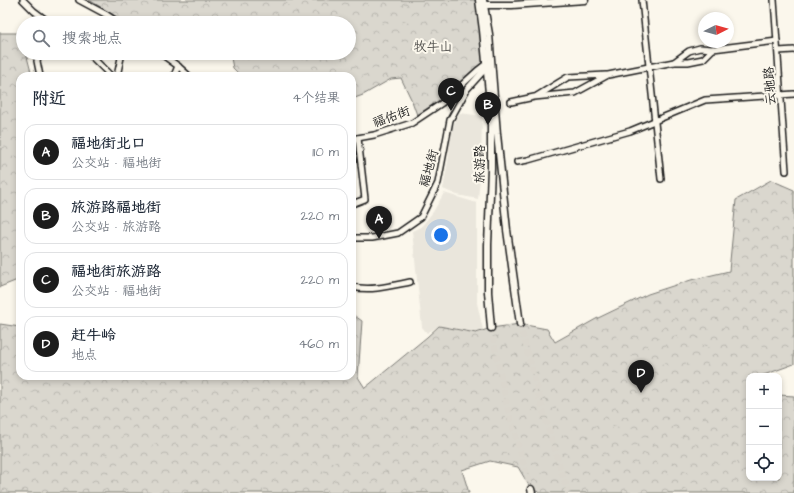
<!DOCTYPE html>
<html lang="zh">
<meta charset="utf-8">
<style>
:root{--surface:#fff;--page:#f2f2f3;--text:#1f2937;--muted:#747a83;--line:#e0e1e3;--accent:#1c1c1c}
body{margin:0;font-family:"Architects Daughter","LXGW WenKai TC",sans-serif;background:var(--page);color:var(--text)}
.controls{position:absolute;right:12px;bottom:12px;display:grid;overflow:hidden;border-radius:8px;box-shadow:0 2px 6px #0003}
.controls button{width:36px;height:36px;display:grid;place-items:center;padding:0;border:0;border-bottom:1px solid var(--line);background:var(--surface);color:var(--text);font:20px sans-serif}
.compass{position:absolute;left:698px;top:12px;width:36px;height:36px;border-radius:50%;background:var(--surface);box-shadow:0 2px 6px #0003;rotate:84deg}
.you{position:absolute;left:441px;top:235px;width:14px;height:14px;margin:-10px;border:3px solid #fff;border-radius:50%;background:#1a73e8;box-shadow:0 0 0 6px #1a73e833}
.badge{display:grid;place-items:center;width:26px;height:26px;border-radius:50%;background:var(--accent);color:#fff;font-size:13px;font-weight:700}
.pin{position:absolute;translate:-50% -33px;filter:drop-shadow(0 1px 2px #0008)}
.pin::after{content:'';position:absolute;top:21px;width:14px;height:12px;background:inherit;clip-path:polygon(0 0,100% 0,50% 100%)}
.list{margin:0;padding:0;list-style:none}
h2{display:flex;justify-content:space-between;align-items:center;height:52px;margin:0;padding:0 16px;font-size:17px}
h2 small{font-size:13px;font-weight:400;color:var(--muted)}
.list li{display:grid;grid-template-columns:26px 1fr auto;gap:12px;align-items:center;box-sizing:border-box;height:56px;margin:0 8px 8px;padding:0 8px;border:1px solid var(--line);border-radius:12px}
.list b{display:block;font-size:15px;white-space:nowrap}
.list p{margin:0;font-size:13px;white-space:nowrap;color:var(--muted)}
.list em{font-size:13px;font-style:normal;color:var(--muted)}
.icon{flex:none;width:22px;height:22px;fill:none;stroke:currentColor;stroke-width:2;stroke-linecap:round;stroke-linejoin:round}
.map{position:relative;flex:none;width:794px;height:493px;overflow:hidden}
.search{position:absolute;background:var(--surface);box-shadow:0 2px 6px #0003;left:16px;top:16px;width:340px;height:44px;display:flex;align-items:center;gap:10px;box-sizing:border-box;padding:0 14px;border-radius:22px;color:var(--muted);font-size:15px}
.panel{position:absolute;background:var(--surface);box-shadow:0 2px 6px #0003;left:16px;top:72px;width:340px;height:308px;border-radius:12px}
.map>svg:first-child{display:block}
.built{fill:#eae6dc}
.forest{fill:url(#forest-crowns);stroke:#7b7a75}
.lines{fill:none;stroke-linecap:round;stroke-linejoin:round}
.major-tunnel{stroke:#dad6cd;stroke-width:6;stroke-dasharray:6 3;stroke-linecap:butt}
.minor-casing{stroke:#1c1c1c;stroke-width:8}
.major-casing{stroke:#1c1c1c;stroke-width:9}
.minor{stroke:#fbf7ec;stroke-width:5}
.major{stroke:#fbf7ec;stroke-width:6}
.labels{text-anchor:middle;stroke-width:4;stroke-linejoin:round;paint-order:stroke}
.park-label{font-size:13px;fill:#555451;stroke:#fbf7ec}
.street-label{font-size:13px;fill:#1c1c1c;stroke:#fbf7ec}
</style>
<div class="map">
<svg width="794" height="493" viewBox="0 0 794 493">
<defs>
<pattern id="forest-crowns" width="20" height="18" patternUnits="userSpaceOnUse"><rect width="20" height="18" fill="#dad7ce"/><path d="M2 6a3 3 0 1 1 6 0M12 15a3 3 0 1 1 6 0" fill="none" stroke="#bab8b0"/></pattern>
</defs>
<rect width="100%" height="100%" fill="#fbf7ec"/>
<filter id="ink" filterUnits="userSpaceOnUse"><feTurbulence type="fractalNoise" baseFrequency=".025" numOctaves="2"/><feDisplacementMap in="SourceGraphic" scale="8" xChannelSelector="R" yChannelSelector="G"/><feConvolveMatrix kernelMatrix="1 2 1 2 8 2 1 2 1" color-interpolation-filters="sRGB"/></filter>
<g filter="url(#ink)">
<g class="built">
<polygon points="460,113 482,116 481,168 478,199 457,195 443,189 449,155 451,129"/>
<polygon points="444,193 477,203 477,303 483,330 476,333 439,326 427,333 422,327 412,231 421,227 433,212"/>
</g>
<g class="forest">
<path d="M89,0H476L484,61C463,83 442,99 417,115L412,101L401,78L391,79L363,95L352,99V76H241L233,68L230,53H349V23H127Z"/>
<polygon points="0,33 21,33 23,41 23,53 26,53 32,76 20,76 20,279 0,287"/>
<polygon points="771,180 794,190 794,364 761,376 749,376 749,478 779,478 779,395 794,396 794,493 541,493 531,489 518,467 490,461 462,470 469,493 0,493 0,324 20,327 20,376 352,376 352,314 362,321 358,377 365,388 427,337 439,326 476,333 491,328 520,324 547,329 555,342 596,319 648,294 691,280 729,271 736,200"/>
</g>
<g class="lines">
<g class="major-tunnel">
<polyline points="520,324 544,414 568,493"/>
<polyline points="491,328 508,410 531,489"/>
</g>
<g class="minor-casing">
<g id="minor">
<polyline points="23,0 34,11 50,23"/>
<polyline points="79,0 107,15 119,23"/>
<polyline points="642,0 661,179"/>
<polyline points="774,0 786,171"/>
<polyline points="778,51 794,50"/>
<polyline points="39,53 37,61 40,76"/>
<polyline points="88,53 111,76"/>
<polyline points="160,53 178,66 189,76"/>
<polyline points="674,62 688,62 703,59 713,49"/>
<polyline points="117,76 122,53"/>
<polyline points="174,76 178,66"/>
<polyline points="537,96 568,77 606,75"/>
<polyline points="511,102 534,97 575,93 608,75 674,62 689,51 700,48 713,49 777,41"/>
<polyline points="352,139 374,135 412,123 442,103 477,71 486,64"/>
<polyline points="517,162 528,160 630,131 705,100 794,94"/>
<polyline points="352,204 365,199 358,138"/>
<polyline points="352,238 372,238 398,233 421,217 438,183 450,120 467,89 488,66"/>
<path d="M352,287C372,291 390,286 410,282"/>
</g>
</g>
<g class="major-casing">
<g id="major">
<polyline points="479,0 483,30 491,114 491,168 488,245 488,292 491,328"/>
<polyline points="483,0 489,34 497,134 507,230 520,324"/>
<polyline points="481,5 512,5 585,0"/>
<polyline points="531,489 532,493"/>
</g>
</g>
<use href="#minor" class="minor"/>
<use href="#major" class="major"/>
</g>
</g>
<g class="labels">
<g class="park-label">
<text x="433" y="51">牧牛山</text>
</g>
<g class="street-label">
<text transform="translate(769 86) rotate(-94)" y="5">云驰路</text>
<text transform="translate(391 116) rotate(-20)" y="5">福佑街</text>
<text transform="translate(479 164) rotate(-90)" y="5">旅游路</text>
<text transform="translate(428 168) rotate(-74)" y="5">福地街</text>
</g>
</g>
</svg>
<div class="controls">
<button>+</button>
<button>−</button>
<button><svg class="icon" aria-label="locate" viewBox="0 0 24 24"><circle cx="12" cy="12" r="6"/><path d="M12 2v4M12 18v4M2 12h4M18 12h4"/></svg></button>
</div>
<svg class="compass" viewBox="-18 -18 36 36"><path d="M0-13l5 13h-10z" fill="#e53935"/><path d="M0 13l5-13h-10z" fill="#747a83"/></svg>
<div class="you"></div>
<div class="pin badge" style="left:379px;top:239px">A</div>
<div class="pin badge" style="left:488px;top:125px">B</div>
<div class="pin badge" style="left:451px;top:111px">C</div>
<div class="pin badge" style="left:641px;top:393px">D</div>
<div class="search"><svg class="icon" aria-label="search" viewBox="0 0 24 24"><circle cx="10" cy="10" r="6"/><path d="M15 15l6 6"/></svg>搜索地点</div>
<section class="panel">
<h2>附近<small>4个结果</small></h2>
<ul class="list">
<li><span class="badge">A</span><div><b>福地街北口</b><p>公交站 · 福地街</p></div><em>110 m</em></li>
<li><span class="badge">B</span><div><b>旅游路福地街</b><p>公交站 · 旅游路</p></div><em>220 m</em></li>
<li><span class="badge">C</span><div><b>福地街旅游路</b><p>公交站 · 福地街</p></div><em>220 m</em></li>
<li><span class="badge">D</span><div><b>赶牛岭</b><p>地点</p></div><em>460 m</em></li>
</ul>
</section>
</div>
